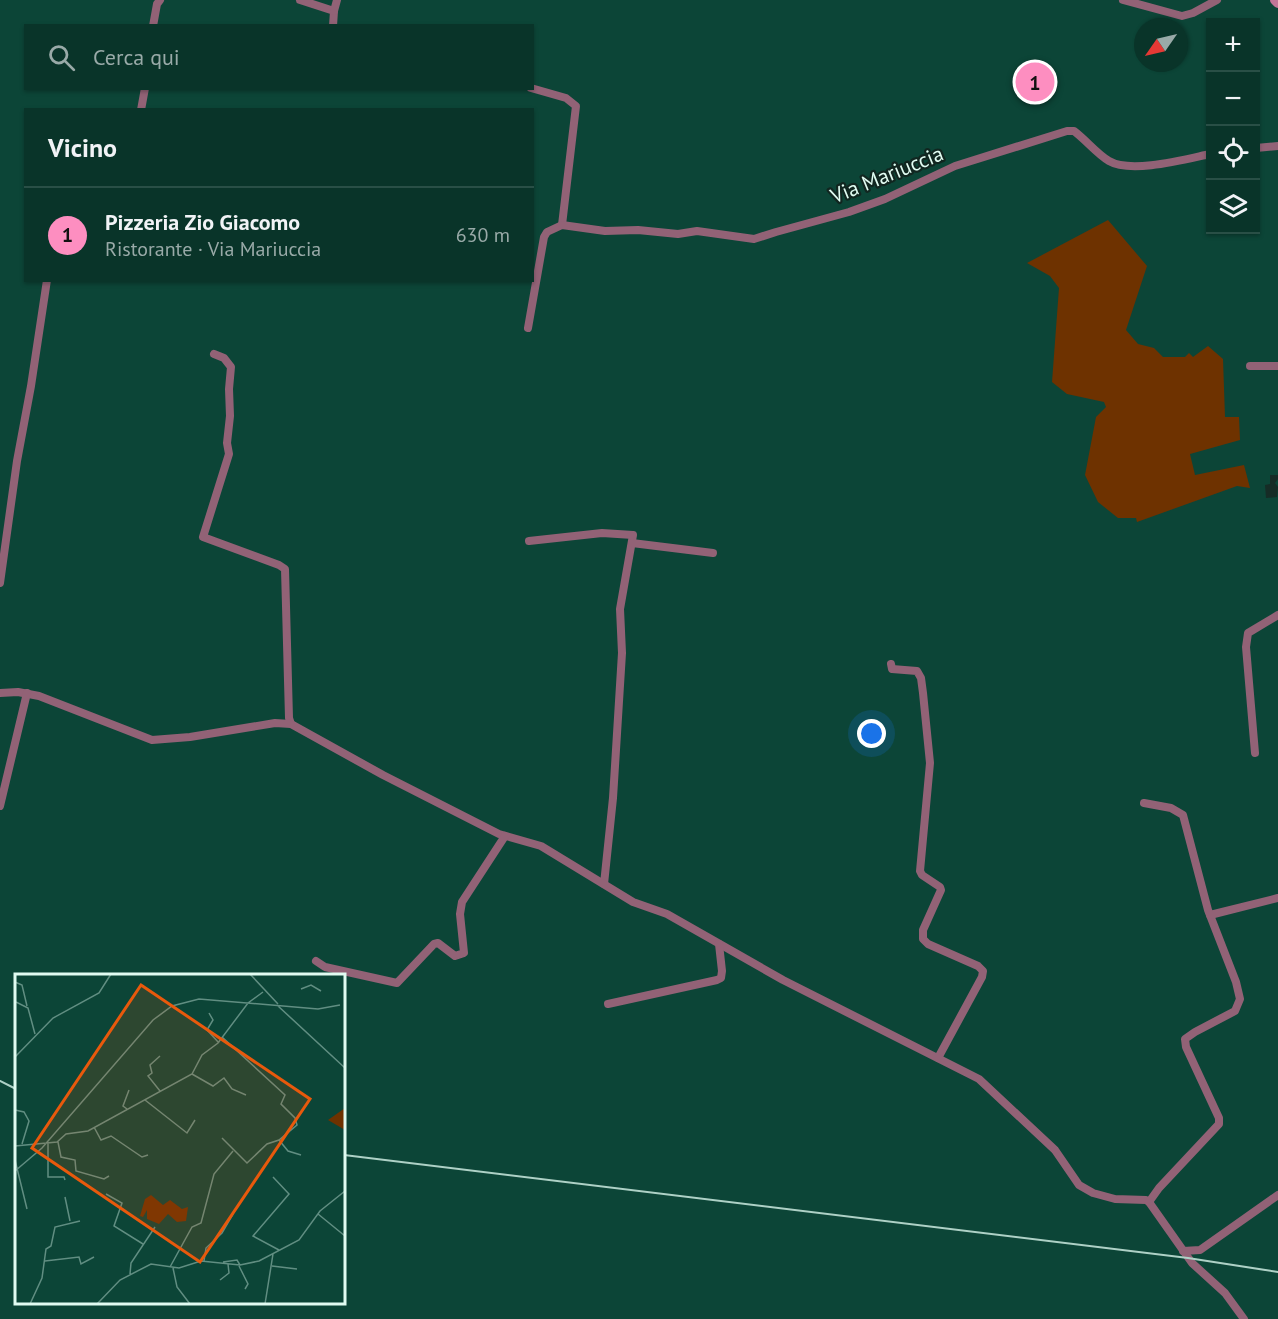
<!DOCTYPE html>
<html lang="it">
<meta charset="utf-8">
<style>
:root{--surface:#093429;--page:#173f35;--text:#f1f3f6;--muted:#99aaa8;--line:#294f46;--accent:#fd8ec0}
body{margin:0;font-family:"PT Sans",sans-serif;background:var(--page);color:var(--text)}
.controls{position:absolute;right:18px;top:18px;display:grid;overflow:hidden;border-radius:0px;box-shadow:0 2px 4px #0004}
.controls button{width:54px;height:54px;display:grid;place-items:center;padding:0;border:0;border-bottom:2px solid var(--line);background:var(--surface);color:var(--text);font:30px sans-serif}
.compass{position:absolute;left:1134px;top:18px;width:54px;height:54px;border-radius:50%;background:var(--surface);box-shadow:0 2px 4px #0004;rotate:236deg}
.you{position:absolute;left:872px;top:734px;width:21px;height:21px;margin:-15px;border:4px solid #fff;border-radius:50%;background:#1a73e8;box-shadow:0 0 0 9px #1a73e833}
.badge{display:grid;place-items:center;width:39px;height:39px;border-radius:50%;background:var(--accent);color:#111;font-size:20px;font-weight:700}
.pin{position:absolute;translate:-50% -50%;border:3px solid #fff;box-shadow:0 2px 6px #0006}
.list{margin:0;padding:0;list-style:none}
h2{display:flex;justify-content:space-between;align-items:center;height:78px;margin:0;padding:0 24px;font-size:26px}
h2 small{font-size:20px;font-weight:400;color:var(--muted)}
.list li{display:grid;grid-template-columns:39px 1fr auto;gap:18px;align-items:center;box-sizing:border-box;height:96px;padding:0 24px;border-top:2px solid var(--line)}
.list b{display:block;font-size:22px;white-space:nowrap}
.list p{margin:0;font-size:20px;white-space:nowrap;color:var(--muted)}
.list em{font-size:20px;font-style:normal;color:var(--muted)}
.icon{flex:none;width:33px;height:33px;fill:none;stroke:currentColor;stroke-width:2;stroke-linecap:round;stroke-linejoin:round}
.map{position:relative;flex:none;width:1278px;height:1319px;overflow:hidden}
.search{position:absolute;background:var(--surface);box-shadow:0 2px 4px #0004;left:24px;top:24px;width:510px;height:66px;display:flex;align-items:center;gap:15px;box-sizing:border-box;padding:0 21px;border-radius:0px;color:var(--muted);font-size:22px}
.panel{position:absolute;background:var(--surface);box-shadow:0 2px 4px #0004;left:24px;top:108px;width:510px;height:174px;border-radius:0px}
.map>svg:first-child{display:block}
.green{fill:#6e3200}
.water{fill:#162c26}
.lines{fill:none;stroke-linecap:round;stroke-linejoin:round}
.minor{stroke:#926276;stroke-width:8}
.secondary{stroke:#c27697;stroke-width:10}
.rail{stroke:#aed1c6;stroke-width:2}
.labels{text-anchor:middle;stroke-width:4.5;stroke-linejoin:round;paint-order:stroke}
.street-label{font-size:21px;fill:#e1fcf2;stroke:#112620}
.inset-road{fill:none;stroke:#618e82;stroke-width:1.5}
.view{fill:#e8590c;fill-opacity:0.15;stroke:#e8590c;stroke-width:3}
.inset-edge{fill:none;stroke:#e1fcf2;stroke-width:3}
</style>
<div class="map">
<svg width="1278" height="1319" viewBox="0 0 1278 1319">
<rect width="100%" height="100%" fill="#0c4537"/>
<polygon class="green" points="1108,220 1147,266 1126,330 1138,344 1154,348 1163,357 1185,357 1189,353 1193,357 1208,346 1223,359 1225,417 1239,417 1240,440 1190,454 1195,475 1244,465 1250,488 1237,486 1137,522 1136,518 1118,518 1098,502 1085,475 1096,417 1106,407 1104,402 1067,394 1052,382 1059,288 1050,276 1027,263"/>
<polygon class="water" points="1270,475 1278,475 1278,479 1275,483 1278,487 1277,497 1266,498 1265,485 1270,484"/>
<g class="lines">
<g class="minor">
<polyline points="300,0 334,11 333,26"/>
<polyline points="1123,0 1182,16 1193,13 1217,0"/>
<polyline points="334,11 337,0"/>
<polyline points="153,26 157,4 160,0"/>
<polyline points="531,88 566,98 576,106 562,225"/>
<polyline points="141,110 145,88"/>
<polyline points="1256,148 1278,146"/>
<path d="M528,328L544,237L547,232L562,225L605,231L638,230L678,234L697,231L754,239L776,232L849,212L885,199L955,166L1067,131H1074C1086,140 1097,154 1109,161C1131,174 1186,159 1210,154"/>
<polyline points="214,354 224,358 231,367 229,389 230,416 227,443 229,454 203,537 279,565 285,569 289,718 291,724"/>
<polyline points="1250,366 1278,366"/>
<polyline points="529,541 602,533 633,535 620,609 622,653 613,798 604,884"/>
<polyline points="632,543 713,553"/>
<polyline points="0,583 17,461 31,386 47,280"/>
<polyline points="891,664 892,669 917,671 921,678 923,693 930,763 920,871 922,875 940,887 941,890 923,930 923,939 928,944 978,966 983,971 982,977 938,1058"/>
<polyline points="0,693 18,692 39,696 152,740 190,737 275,723 291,724 383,775 499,834 541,846 633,902 667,914 783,980 979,1079 1055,1150 1079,1185 1093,1193 1115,1199 1146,1200 1149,1202 1192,1263 1225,1293 1244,1319"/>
<polyline points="1255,753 1246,647 1248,633 1278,615"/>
<polyline points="1144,803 1171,808 1183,815 1208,910 1236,982 1240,999 1235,1011 1195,1032 1185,1039 1186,1047 1219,1118 1219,1124 1159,1188 1149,1202"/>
<polyline points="0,806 27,693"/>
<polyline points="1210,915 1278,898"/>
<polyline points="316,961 325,967 397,983 434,944 438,943 455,956 464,953 460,914 462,902 505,836"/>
<polyline points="608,1004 717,980 721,978 722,971 719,944"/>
<polyline points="1183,1251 1200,1250 1278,1195"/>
</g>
<polyline class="secondary" points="1275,0 1278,3"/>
<g class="rail">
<polyline points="0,1081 16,1089"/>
<polyline points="344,1155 1188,1258 1278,1272"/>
</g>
</g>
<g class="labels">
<g class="street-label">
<text transform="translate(887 175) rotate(-22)" y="7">Via Mariuccia</text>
</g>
</g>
<g transform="translate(15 974)">
<rect width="330" height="330" fill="#0c4537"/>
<path d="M330,134V156L313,146ZM136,221L148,231L155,226L167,235L173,233L171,247L162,248L153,240L144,250L132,245V236L128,243L125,242L130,225Z" fill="#6e3200"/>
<path class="inset-road" d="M235,0L263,30M0,8L7,11L12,32M286,15L296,11L306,17M1,28L13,34L20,60M263,32L330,94M194,39L198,46L192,56L204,69M207,63L270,121L266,130L280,144L282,151L264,166L252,170L232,189L207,164M0,83L38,44L84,19L96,0M177,100L198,112L209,104L217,115L231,121M145,117L133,102L137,99L135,91L145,82M130,126L172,159L180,146M112,135L108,132L114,116M0,136L9,138L14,147L7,170M79,153L86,166L96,162L127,183L133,181M264,166L273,177L286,181M43,168L46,183L60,186L61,197L89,205L94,202M33,169V203H49L50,206M0,172L42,168L51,160L73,157L177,100L187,81L203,69L233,29L248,18M0,186L12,235M0,197L27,174L138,46L157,32L184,25L303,35L325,31M258,203L274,220L238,262L264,276M91,220L107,229L99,252L128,270M50,223L55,247M303,240L330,262M30,287L64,283L66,290L79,283M189,287L191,274L207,259L218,240M208,288L222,286L225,291M224,292L233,310L230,315M257,292L282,295M155,293L177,253L186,249L199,200L218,177M158,294L162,313L175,330M115,300L116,289L140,253M205,306L214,299L213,290M15,330L27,304L31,275L36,272L40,253L65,247M82,330L105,306L136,290L164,294L186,287L225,291L244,287L284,266L305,237L330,217M250,330L258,280"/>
<path class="view" d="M126,11L295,125L185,288L17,174Z"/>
<rect width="330" height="330" class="inset-edge"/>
</g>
</svg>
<div class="controls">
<button>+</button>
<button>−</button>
<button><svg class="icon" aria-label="locate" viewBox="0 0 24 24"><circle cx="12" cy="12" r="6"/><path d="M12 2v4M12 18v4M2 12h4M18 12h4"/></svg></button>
<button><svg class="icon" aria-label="layers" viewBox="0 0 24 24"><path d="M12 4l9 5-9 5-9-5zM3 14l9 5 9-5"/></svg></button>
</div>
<svg class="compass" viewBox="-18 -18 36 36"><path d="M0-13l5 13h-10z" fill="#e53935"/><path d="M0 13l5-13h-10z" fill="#99aaa8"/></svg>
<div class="you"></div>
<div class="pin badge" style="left:1035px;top:82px">1</div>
<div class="search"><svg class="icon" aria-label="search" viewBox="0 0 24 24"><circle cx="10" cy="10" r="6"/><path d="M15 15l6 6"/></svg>Cerca qui</div>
<section class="panel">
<h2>Vicino<small></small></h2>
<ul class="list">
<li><span class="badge">1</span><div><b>Pizzeria Zio Giacomo</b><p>Ristorante · Via Mariuccia</p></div><em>630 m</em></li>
</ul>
</section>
</div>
